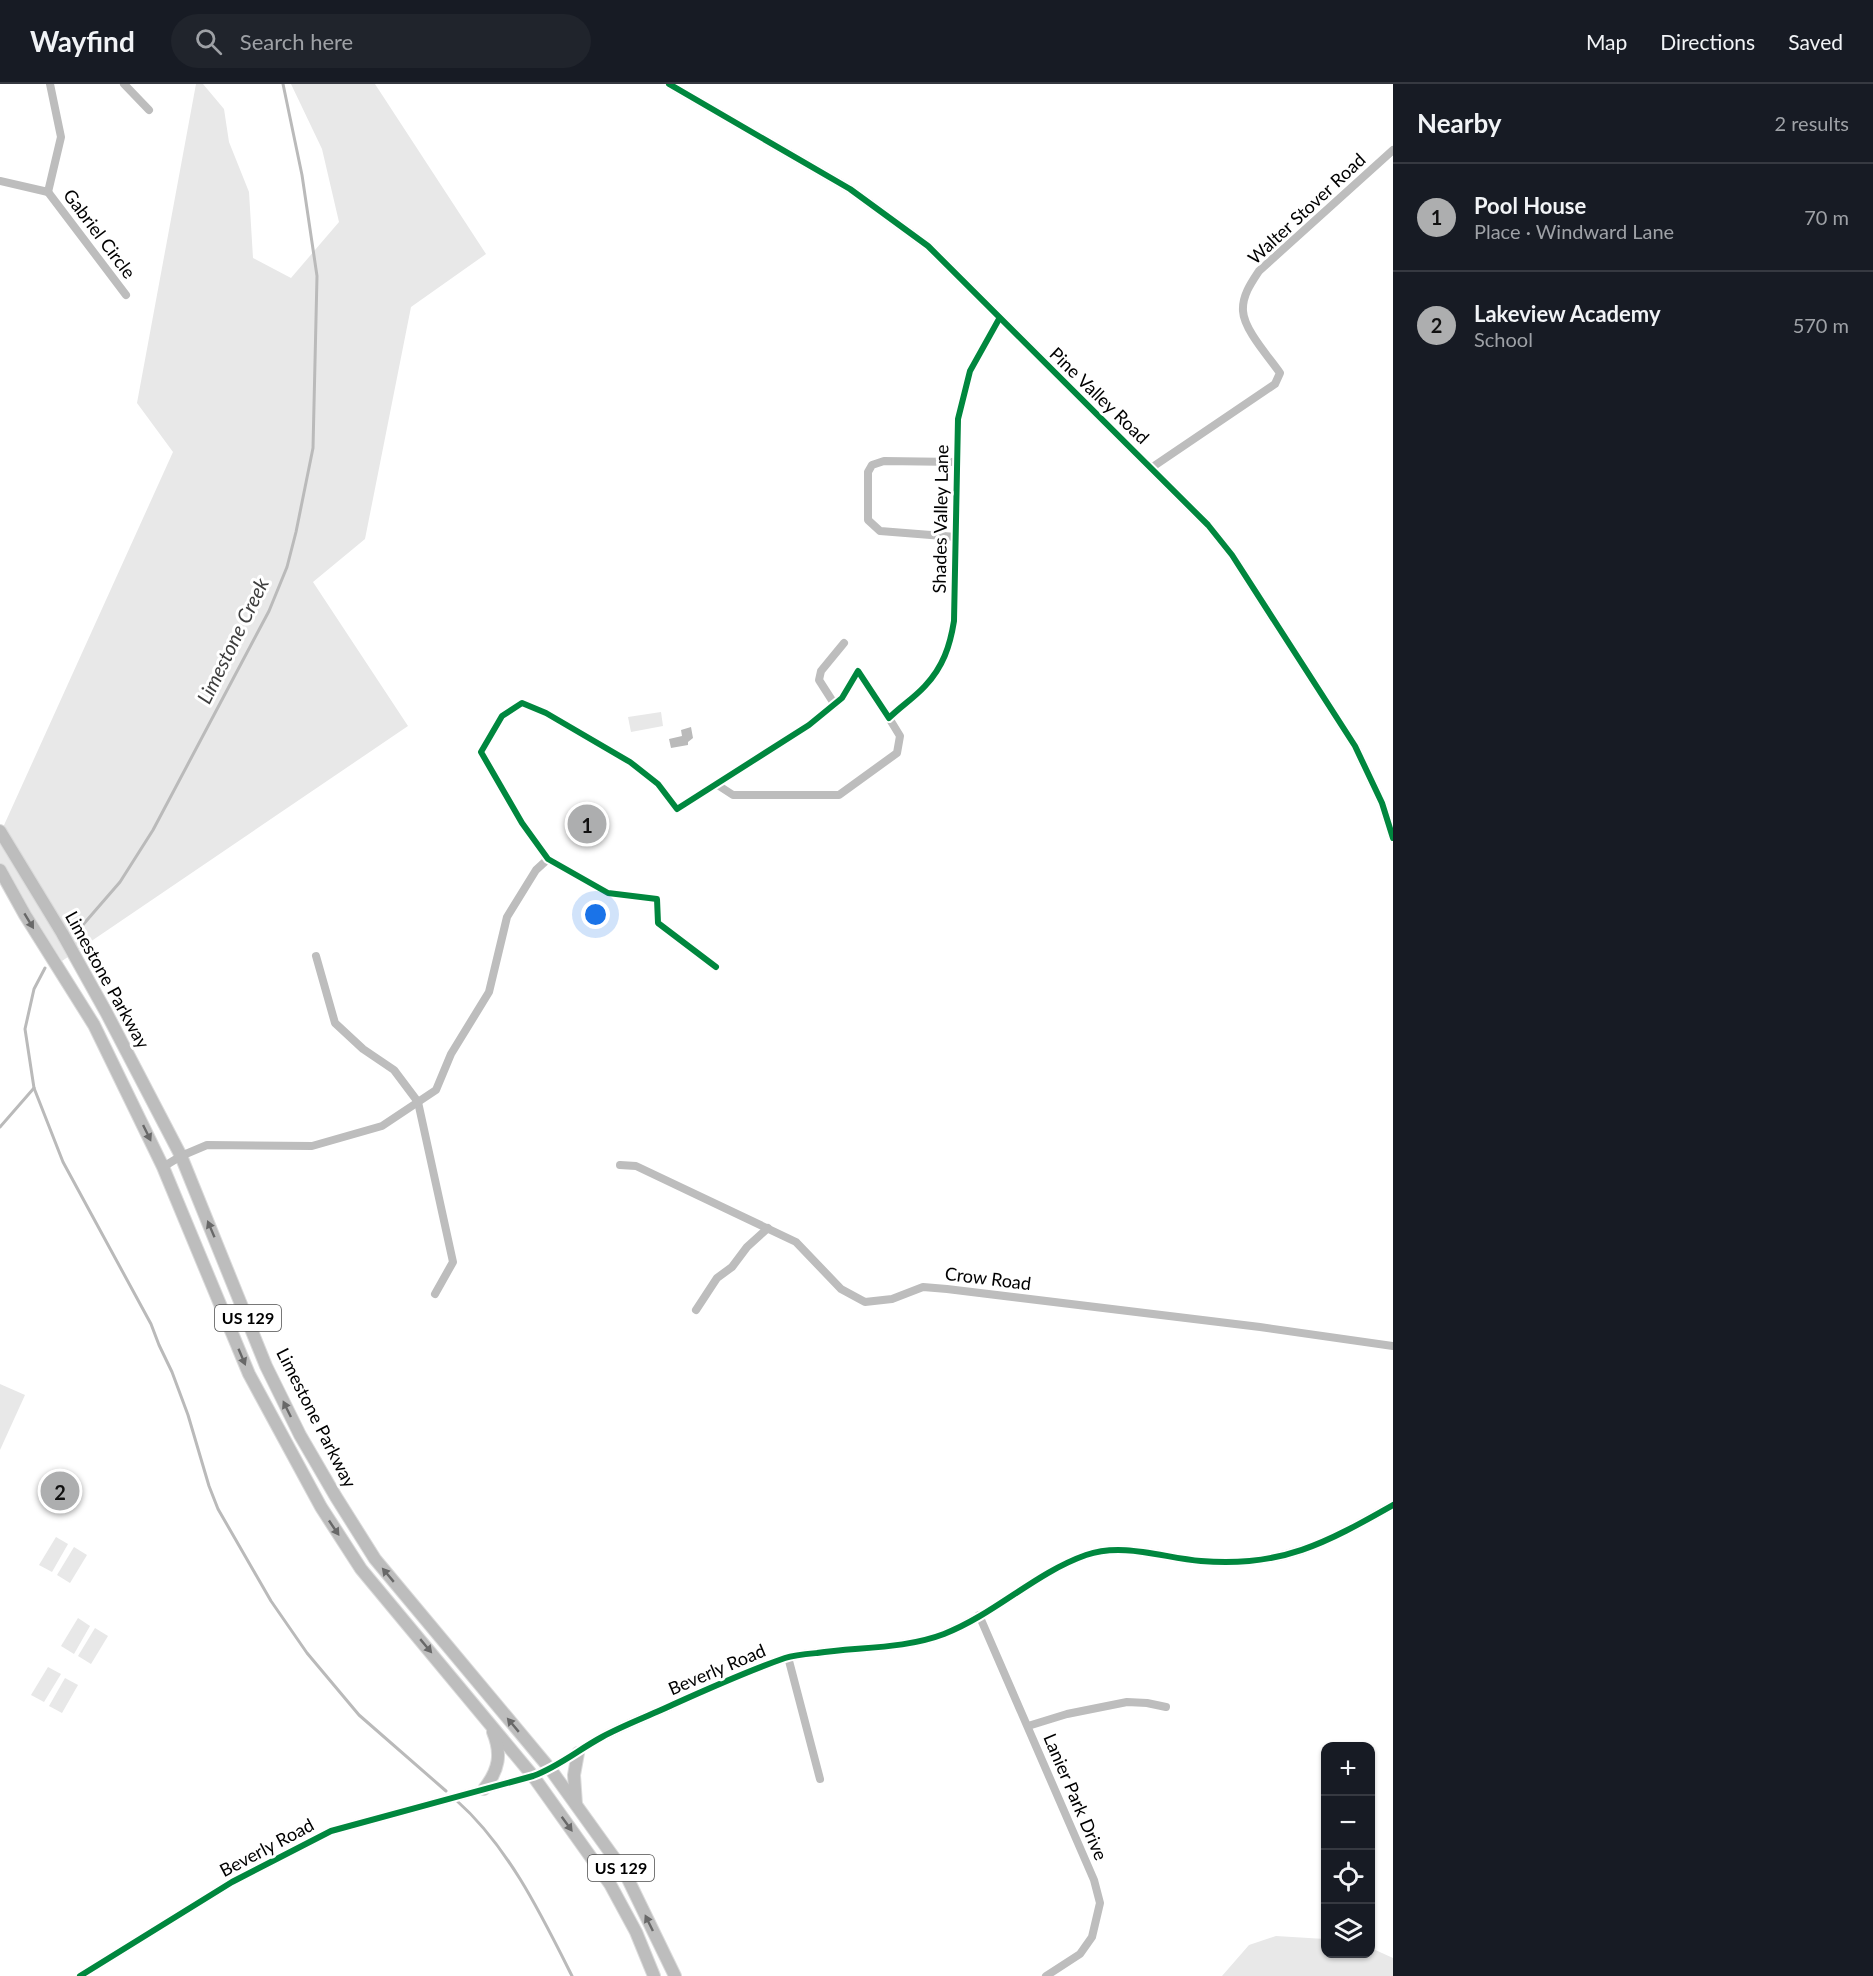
<!DOCTYPE html>
<meta charset="utf-8">
<style>
:root{--surface:#171b24;--page:#20242c;--text:#f1f3f6;--muted:#9ea1a6;--line:#363941;--accent:#adaeaf}
body{margin:0;font-family:Lato,sans-serif;background:var(--page);color:var(--text)}
.controls{position:absolute;right:18px;bottom:18px;display:grid;overflow:hidden;border-radius:12px;box-shadow:0 2px 4px #0004}
.controls button{width:54px;height:54px;display:grid;place-items:center;padding:0;border:0;border-bottom:2px solid var(--line);background:var(--surface);color:var(--text);font:30px sans-serif}
.you{position:absolute;left:596px;top:831px;width:21px;height:21px;margin:-15px;border:4px solid #fff;border-radius:50%;background:#1a73e8;box-shadow:0 0 0 9px #1a73e833}
.badge{display:grid;place-items:center;width:39px;height:39px;border-radius:50%;background:var(--accent);color:#111;font-size:20px;font-weight:700}
.pin{position:absolute;translate:-50% -50%;border:3px solid #fff;box-shadow:0 2px 6px #0006}
.list{margin:0;padding:0;list-style:none}
h2{display:flex;justify-content:space-between;align-items:center;height:78px;margin:0;padding:0 24px;font-size:26px}
h2 small{font-size:20px;font-weight:400;color:var(--muted)}
.list li{display:grid;grid-template-columns:39px 1fr auto;gap:18px;align-items:center;box-sizing:border-box;height:108px;padding:0 24px;border-top:2px solid var(--line)}
.list b{display:block;font-size:22px;white-space:nowrap}
.list p{margin:0;font-size:20px;white-space:nowrap;color:var(--muted)}
.list em{font-size:20px;font-style:normal;color:var(--muted)}
.icon{flex:none;width:33px;height:33px;fill:none;stroke:currentColor;stroke-width:2;stroke-linecap:round;stroke-linejoin:round}
.map{position:relative;flex:none;width:1393px;height:1892px;overflow:hidden}
header{display:flex;align-items:center;gap:36px;box-sizing:border-box;height:84px;padding:0 30px;background:var(--surface);border-bottom:2px solid var(--line)}
header strong{font-size:28px}
nav{display:flex;gap:33px;margin-inline-start:auto;font-size:21px}
.search{width:420px;height:54px;background:var(--page);display:flex;align-items:center;gap:15px;box-sizing:border-box;padding:0 21px;border-radius:33px;color:var(--muted);font-size:22px}
main{display:flex}
aside{flex:1;background:var(--surface)}
.map>svg:first-child{display:block}
.green{fill:#e8e8e8}
.water{fill:#bababa}
.lines{fill:none;stroke-linecap:round;stroke-linejoin:round}
.stream{stroke:#bababa;stroke-width:3}
.primary-casing{stroke:#dbdbdb;stroke-width:14}
.minor{stroke:#bdbdbd;stroke-width:8}
.tertiary{stroke:#bdbdbd;stroke-width:9}
.primary{stroke:#bdbdbd;stroke-width:12}
.cycleway-casing{stroke:#fff;stroke-width:10}
.cycleway{stroke:#00873e;stroke-width:6}
.oneway{fill:#686868}
.labels{text-anchor:middle;stroke-width:6;stroke-linejoin:round;paint-order:stroke}
.shield{fill:#fff;stroke:#4c4c4c;stroke-width:1.5}
.shield-label{font-size:16px;font-weight:bold;fill:#000}
.street-label{font-size:18px;fill:#000;stroke:#fff}
.water-label{font-size:20px;font-style:italic;fill:#3e3e3e;stroke:#fff}
</style>
<header>
<strong>Wayfind</strong>
<div class="search"><svg class="icon" aria-label="search" viewBox="0 0 24 24"><circle cx="10" cy="10" r="6"/><path d="M15 15l6 6"/></svg>Search here</div>
<nav><a>Map</a><a>Directions</a><a>Saved</a></nav>
</header>
<main>
<div class="map">
<svg width="1393" height="1892" viewBox="0 0 1393 1892">
<rect width="100%" height="100%" fill="#fff"/>
<g class="green">
<polygon points="196,0 203,0 224,25 229,58 249,108 253,174 291,194 339,138 322,65 291,0 375,0 486,170 411,223 365,455 313,498 408,642 62,877 0,782 0,750 173,368 137,319"/>
<polygon points="661,628 663,642 631,648 628,633"/>
<polygon points="0,1300 25,1311 0,1366"/>
<polygon points="56,1453 68,1460 52,1488 39,1481"/>
<polygon points="74,1463 87,1471 70,1499 57,1491"/>
<polygon points="78,1534 90,1542 74,1570 61,1562"/>
<polygon points="95,1544 108,1552 91,1580 78,1572"/>
<polygon points="48,1583 61,1590 44,1618 31,1611"/>
<polygon points="65,1594 78,1601 62,1629 49,1622"/>
<polygon points="1276,1852 1325,1855 1326,1870 1370,1870 1371,1864 1393,1874 1393,1892 1222,1892 1249,1861"/>
</g>
<polygon class="water" points="691,643 693,654 688,658 688,661 671,664 669,655 682,652 681,646"/>
<g class="lines">
<g class="stream">
<polyline points="81,843 120,798 153,746 269,527 287,483 296,448 313,364 317,192 302,91 283,0"/>
<polyline points="45,884 34,905 25,945 34,1004 63,1078 151,1240 159,1261 172,1288 188,1331 209,1402 218,1425 271,1517 307,1569 359,1631 446,1707"/>
<polyline points="0,1043 34,1004"/>
<path d="M456,1716C508,1762 541,1830 572,1892"/>
</g>
<g class="primary-casing">
<g id="primary">
<polyline points="0,747 62,849 106,928 181,1072 266,1282 300,1351 336,1413 375,1475 551,1686 625,1789 675,1892"/>
<polyline points="0,786 25,831 94,941 163,1083 249,1290 321,1423 361,1485 533,1692 610,1800 636,1848 654,1892"/>
<path d="M484,1705C499,1686 502,1670 493,1648"/>
<polyline points="576,1720 574,1691 578,1669"/>
</g>
</g>
<g class="minor">
<polyline points="124,0 149,26"/>
<polyline points="0,97 48,108 126,211"/>
<polyline points="48,108 61,53 50,0"/>
<path d="M1151,384L1275,300L1280,289C1269,273 1244,246 1243,227C1242,212 1251,199 1259,187L1393,66"/>
<polyline points="956,453 880,447 868,436 868,388 872,381 884,377 957,378"/>
<polyline points="835,621 819,596 821,587 844,559"/>
<polyline points="716,700 733,711 839,711 897,669 900,652 889,634"/>
<polyline points="316,872 335,939 363,965 394,986 418,1018 453,1178 435,1210"/>
<path d="M716,883L658,839L657,815L608,809L548,775L522,739L481,668L502,632L522,619L546,629L630,678L658,700L677,725L809,641L842,614L858,587L889,634C900,623 914,614 925,602C943,583 950,562 954,537L958,335L970,287L999,235"/>
<polyline points="620,1081 636,1082 796,1158 841,1205 865,1218 892,1215 923,1203 947,1205 1260,1243 1393,1262"/>
<polyline points="163,1083 181,1072 207,1061 312,1062 382,1042 436,1006 451,970 489,908 507,833 536,786 548,775"/>
<polyline points="696,1226 717,1194 732,1183 747,1163 768,1144"/>
<polyline points="979,1531 1094,1796 1100,1819 1092,1853 1080,1870 1046,1892"/>
<polyline points="788,1573 820,1695"/>
<polyline points="1028,1642 1067,1630 1127,1618 1147,1619 1166,1623"/>
</g>
<g class="tertiary">
<polyline points="669,0 850,105 928,162 1208,441 1232,471 1355,662 1382,719 1393,754"/>
<path d="M80,1892L232,1798L331,1747L533,1692C558,1683 578,1666 602,1653C620,1643 641,1635 661,1626C701,1608 742,1589 785,1574C794,1571 806,1570 817,1569C858,1563 905,1565 944,1550C995,1530 1035,1489 1086,1471C1123,1458 1164,1474 1201,1477C1281,1484 1326,1459 1393,1421"/>
</g>
<use href="#primary" class="primary"/>
<g class="cycleway-casing">
<g id="cycleway">
<polyline points="669,0 850,105 928,162 1208,441 1232,471 1355,662 1382,719 1393,754"/>
<path d="M716,883L658,839L657,815L608,809L548,775L522,739L481,668L502,632L522,619L546,629L630,678L658,700L677,725L809,641L842,614L858,587L889,634C900,623 914,614 925,602C943,583 950,562 954,537L958,335L970,287L999,235"/>
<path d="M80,1892L232,1798L331,1747L533,1692C558,1683 578,1666 602,1653C620,1643 641,1635 661,1626C701,1608 742,1589 785,1574C794,1571 806,1570 817,1569C858,1563 905,1565 944,1550C995,1530 1035,1489 1086,1471C1123,1458 1164,1474 1201,1477C1281,1484 1326,1459 1393,1421"/>
</g>
</g>
<use href="#cycleway" class="cycleway"/>
</g>
<defs><path id="oneway-solid" d="M-6-.8H1V-3.2L6.5 0L1 3.2V.8H-6Z" transform="scale(1.5)"/></defs>
<g class="oneway">
<use href="#oneway-solid" transform="translate(29 837) rotate(59)"/>
<use href="#oneway-solid" transform="translate(147 1049) rotate(64)"/>
<use href="#oneway-solid" transform="translate(211 1145) rotate(-113)"/>
<use href="#oneway-solid" transform="translate(242 1273) rotate(67)"/>
<use href="#oneway-solid" transform="translate(287 1325) rotate(-116)"/>
<use href="#oneway-solid" transform="translate(334 1444) rotate(56)"/>
<use href="#oneway-solid" transform="translate(388 1491) rotate(-130)"/>
<use href="#oneway-solid" transform="translate(426 1562) rotate(50)"/>
<use href="#oneway-solid" transform="translate(513 1641) rotate(-130)"/>
<use href="#oneway-solid" transform="translate(567 1740) rotate(54)"/>
<use href="#oneway-solid" transform="translate(649 1839) rotate(-116)"/>
</g>
<g class="labels">
<g class="shield">
<rect x="215" y="1221" width="66" height="26" rx="4.5"/>
<rect x="588" y="1771" width="66" height="26" rx="4.5"/>
</g>
<g class="shield-label">
<text x="248" y="1240">US 129</text>
<text x="621" y="1790">US 129</text>
</g>
<g class="street-label">
<text transform="translate(1307 125) rotate(-43)" y="6">Walter Stover Road</text>
<text transform="translate(99 150) rotate(53)" y="6">Gabriel Circle</text>
<text transform="translate(1099 312) rotate(44)" y="6">Pine Valley Road</text>
<text transform="translate(941 435) rotate(-89)" y="6">Shades Valley Lane</text>
<text transform="translate(107 896) rotate(61)" y="6">Limestone Parkway</text>
<text transform="translate(988 1195) rotate(7)" y="6">Crow Road</text>
<text transform="translate(316 1334) rotate(63)" y="6">Limestone Parkway</text>
<text transform="translate(717 1586) rotate(-23)" y="6">Beverly Road</text>
<text transform="translate(1075 1713) rotate(67)" y="6">Lanier Park Drive</text>
<text transform="translate(267 1764) rotate(-28)" y="6">Beverly Road</text>
</g>
<g class="water-label">
<text transform="translate(233 557) rotate(-64)" y="7">Limestone Creek</text>
</g>
</g>
</svg>
<div class="controls">
<button>+</button>
<button>−</button>
<button><svg class="icon" aria-label="locate" viewBox="0 0 24 24"><circle cx="12" cy="12" r="6"/><path d="M12 2v4M12 18v4M2 12h4M18 12h4"/></svg></button>
<button><svg class="icon" aria-label="layers" viewBox="0 0 24 24"><path d="M12 4l9 5-9 5-9-5zM3 14l9 5 9-5"/></svg></button>
</div>
<div class="you"></div>
<div class="pin badge" style="left:587px;top:740px">1</div>
<div class="pin badge" style="left:60px;top:1407px">2</div>
</div>
<aside>
<h2>Nearby<small>2 results</small></h2>
<ul class="list">
<li><span class="badge">1</span><div><b>Pool House</b><p>Place · Windward Lane</p></div><em>70 m</em></li>
<li><span class="badge">2</span><div><b>Lakeview Academy</b><p>School</p></div><em>570 m</em></li>
</ul>
</aside>
</main>
